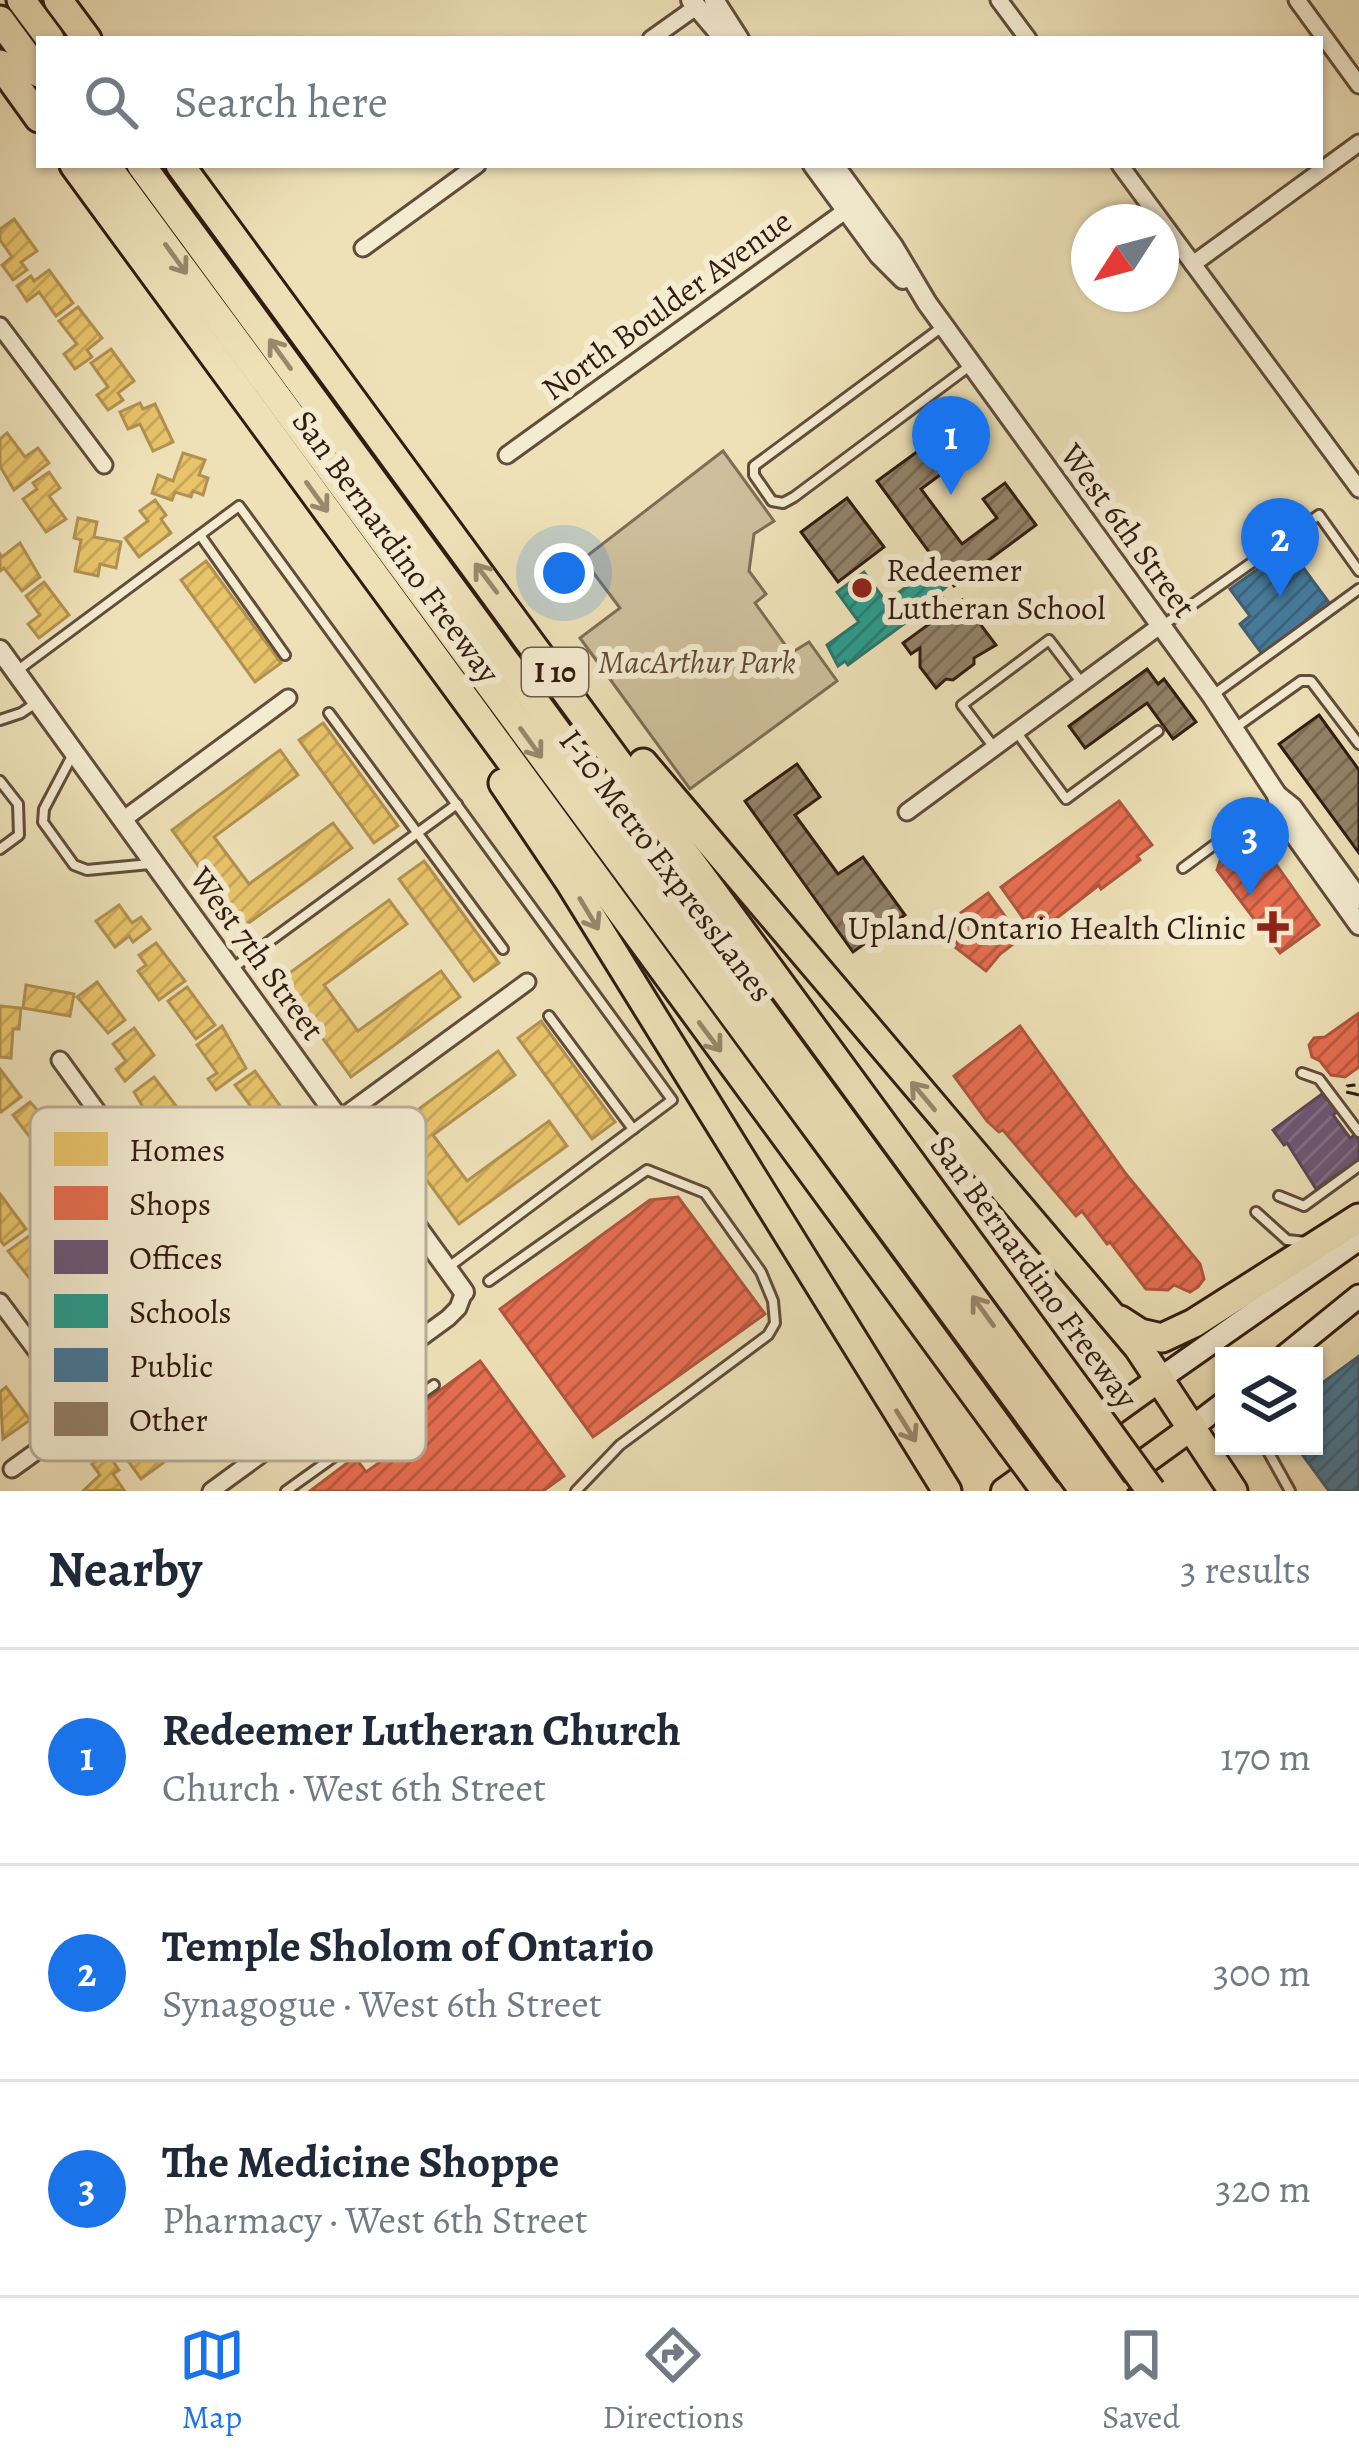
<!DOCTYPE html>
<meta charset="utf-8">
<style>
:root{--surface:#fff;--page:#f2f2f3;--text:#1f2937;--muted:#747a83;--line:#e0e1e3;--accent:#1a73e8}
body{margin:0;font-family:Alegreya,serif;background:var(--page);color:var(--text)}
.controls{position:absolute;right:36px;bottom:36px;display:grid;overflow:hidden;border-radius:0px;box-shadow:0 3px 9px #0004}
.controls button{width:108px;height:108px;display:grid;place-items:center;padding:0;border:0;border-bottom:3px solid var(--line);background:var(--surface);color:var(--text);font:60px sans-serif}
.compass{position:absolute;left:1071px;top:204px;width:108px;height:108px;border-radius:50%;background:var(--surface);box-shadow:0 3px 9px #0004;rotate:234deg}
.you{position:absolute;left:564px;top:573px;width:42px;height:42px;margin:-30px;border:9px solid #fff;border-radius:50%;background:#1a73e8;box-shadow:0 0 0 18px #1a73e833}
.badge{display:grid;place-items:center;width:78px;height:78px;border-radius:50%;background:var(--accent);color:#fff;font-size:39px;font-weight:700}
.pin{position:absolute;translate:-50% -99px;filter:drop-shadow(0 3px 6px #0008)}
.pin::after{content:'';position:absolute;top:63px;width:42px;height:36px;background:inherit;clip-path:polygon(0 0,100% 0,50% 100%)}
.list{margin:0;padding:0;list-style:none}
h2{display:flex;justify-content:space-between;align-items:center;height:156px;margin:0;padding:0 48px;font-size:51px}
h2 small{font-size:39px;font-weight:400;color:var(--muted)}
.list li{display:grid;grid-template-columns:78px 1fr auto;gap:36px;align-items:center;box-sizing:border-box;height:216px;padding:0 48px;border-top:3px solid var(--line)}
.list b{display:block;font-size:45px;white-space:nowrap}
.list p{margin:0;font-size:39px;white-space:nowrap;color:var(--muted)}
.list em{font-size:39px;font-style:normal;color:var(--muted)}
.icon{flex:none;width:66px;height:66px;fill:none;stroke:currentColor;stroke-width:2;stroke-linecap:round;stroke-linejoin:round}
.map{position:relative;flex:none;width:1359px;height:1491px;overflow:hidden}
.search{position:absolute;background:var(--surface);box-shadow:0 3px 9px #0004;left:36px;right:36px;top:36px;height:132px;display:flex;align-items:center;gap:30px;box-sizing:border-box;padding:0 42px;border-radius:0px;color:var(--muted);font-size:45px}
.sheet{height:804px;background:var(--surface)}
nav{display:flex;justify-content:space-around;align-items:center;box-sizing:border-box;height:168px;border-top:3px solid var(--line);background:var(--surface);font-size:33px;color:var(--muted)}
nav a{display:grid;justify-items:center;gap:6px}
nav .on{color:var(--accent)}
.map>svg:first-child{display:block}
.green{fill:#cebf9c;stroke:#806d57;stroke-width:3}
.homes{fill:url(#homes-hatch);stroke:#b29150;stroke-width:3}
.shops{fill:url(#shops-hatch);stroke:#b1563e;stroke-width:3}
.offices{fill:url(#offices-hatch);stroke:#5c465b;stroke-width:3}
.schools{fill:url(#schools-hatch);stroke:#2d766a;stroke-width:3}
.public{fill:url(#public-hatch);stroke:#405e73;stroke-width:3}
.building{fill:url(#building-hatch);stroke:#331b12;stroke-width:3}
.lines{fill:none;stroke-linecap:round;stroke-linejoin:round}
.service-casing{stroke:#624c3c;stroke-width:14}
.minor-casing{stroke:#624c3c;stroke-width:21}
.tertiary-casing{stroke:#624c3c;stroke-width:24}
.secondary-casing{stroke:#331b12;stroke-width:27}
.primary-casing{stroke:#331b12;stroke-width:30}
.motorway-casing{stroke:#331b12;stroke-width:33}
.path{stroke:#331b12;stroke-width:3;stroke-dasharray:9 6;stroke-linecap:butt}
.service{stroke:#f4ecd1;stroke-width:8}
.minor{stroke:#f4ecd1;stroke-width:15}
.tertiary{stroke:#f4ecd1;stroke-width:18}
.secondary{stroke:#f4ecd1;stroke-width:21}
.primary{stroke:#eee1b8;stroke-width:24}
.motorway{stroke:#eee1b8;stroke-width:27}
.motorway-bridge-casing{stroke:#331b12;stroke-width:33;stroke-linecap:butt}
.motorway-bridge{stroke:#eee1b8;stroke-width:27}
.oneway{stroke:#9a886d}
.poi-dot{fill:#8f2418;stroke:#f4ecd1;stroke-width:4.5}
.labels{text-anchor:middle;stroke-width:12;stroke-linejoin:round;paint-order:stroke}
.shield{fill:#f4ecd1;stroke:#6d5a4b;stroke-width:3}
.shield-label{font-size:30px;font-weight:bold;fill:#331b12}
.street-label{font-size:33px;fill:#331b12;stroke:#f4ecd1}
.poi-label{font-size:33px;fill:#331b12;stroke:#f4ecd1;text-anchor:start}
.park-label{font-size:33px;font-style:italic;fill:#624c3b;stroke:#f4ecd1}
.key{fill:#f4ecd1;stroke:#baad98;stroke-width:3}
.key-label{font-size:33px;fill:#331b12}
</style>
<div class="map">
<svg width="1359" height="1491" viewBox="0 0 1359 1491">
<defs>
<pattern id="homes-hatch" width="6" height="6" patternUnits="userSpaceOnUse" patternTransform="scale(3)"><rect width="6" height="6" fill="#e9c46a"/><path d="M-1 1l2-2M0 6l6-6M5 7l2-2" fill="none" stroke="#c8a85b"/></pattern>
<pattern id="shops-hatch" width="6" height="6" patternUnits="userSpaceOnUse" patternTransform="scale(3)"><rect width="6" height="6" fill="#e76f51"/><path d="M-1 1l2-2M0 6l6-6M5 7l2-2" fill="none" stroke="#bc5a42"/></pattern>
<pattern id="offices-hatch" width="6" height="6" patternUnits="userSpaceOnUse" patternTransform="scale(3)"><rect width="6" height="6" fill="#6d597a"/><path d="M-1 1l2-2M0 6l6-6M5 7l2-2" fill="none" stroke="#82728a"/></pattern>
<pattern id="schools-hatch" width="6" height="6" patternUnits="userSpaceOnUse" patternTransform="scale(3)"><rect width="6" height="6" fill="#2a9d8f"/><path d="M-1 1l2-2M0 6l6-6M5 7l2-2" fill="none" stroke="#257f73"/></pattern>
<pattern id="public-hatch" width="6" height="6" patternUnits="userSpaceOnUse" patternTransform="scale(3)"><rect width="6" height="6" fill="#457b9d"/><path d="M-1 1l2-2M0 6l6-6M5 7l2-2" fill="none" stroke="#3a647f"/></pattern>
<pattern id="building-hatch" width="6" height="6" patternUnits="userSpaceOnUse" patternTransform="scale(3)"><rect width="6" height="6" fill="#948268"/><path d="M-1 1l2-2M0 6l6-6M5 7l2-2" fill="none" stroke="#796a54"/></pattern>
</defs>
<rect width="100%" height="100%" fill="#eee1b8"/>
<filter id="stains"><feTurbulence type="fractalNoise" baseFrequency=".00167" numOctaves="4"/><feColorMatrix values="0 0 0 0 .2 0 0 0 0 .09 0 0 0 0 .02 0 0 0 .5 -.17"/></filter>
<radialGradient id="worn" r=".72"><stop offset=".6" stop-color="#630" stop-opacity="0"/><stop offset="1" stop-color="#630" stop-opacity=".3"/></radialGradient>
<polygon class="green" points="723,451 774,521 754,534 749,571 766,594 755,603 791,653 809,642 837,681 690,789 580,638 620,608 583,559"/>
<g class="homes">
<polygon points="14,219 37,251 21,262 27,270 13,280 2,265 12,257 0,240 0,229"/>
<polygon points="49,270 73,303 56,316 39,292 27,301 17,286 31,276 34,281"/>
<polygon points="78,307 102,338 87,350 92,357 75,369 64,354 77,344 59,321"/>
<polygon points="111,349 134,381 118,393 123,400 108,410 97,395 108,387 91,363"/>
<polygon points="140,403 143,409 155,404 173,442 153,451 140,424 128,429 120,412"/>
<polygon points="7,433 25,457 38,448 49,463 14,490 0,466 0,439"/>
<polygon points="183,453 205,460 199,475 208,478 203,495 193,491 191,497 175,492 172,500 152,493 158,475 173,481"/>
<polygon points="49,472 60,488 49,496 66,519 46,532 23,499 37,489 33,483"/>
<polygon points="155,500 166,515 161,519 171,533 139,557 125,538 148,521 140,511"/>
<polygon points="78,518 97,522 94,537 121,542 116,568 100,564 98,576 75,571 81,540 74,538"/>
<polygon points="20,543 40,577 22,591 4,568 0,571 0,554 2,557"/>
<polygon points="206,561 281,663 255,682 181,580"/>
<polygon points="44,582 69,615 39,638 28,624 40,615 26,596"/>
<polygon points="323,723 398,826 374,843 299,740"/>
<polygon points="280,750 298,775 214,837 249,884 333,823 352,848 243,927 172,830"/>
<polygon points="424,861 499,963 474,981 399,879"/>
<polygon points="389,900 407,924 324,985 358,1031 441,971 460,997 351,1077 280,980"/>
<polygon points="119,905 132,923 141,917 150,929 133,942 129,936 115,947 96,921"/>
<polygon points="156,943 185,981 159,1000 138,971 146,965 139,955"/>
<polygon points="97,982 125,1020 108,1033 77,997"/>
<polygon points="26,985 74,994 70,1016 23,1008"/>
<polygon points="187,987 215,1025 196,1039 168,1001"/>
<polygon points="0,1006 21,1008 19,1029 13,1029 11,1058 0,1057"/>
<polygon points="541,1021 615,1122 592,1139 518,1038"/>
<polygon points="222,1026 246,1068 216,1090 208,1079 217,1073 197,1045"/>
<polygon points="134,1028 154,1055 125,1081 116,1069 126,1061 113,1044"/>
<polygon points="498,1051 515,1075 433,1135 467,1181 549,1121 567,1146 459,1224 390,1130"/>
<polygon points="0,1069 21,1097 1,1112 0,1111"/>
<polygon points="255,1071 283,1110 264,1124 235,1085"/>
<polygon points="154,1077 183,1115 158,1133 134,1092"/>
<polygon points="30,1102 62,1136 41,1152 13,1115"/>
<polygon points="0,1194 26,1229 4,1245 0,1240"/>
<polygon points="29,1236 57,1274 38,1289 8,1251"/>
<polygon points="6,1387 30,1420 3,1439 0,1392"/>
<polygon points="158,1433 174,1455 141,1479 118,1447 131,1437 139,1447"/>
<polygon points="107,1453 119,1470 113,1474 124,1490 83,1491 100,1475 92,1464"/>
</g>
<g class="shops">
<polygon points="1119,801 1152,845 1137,856 1140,860 1101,889 1099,885 1035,935 1001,887"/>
<polygon points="1261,843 1319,925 1280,953 1217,870 1222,855 1234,854 1249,844"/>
<polygon points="988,893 1021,938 1000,954 986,971 956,948 958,945 944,925"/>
<polygon points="1359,1013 1359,1067 1345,1077 1331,1075 1320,1061 1312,1057 1309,1045 1314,1038 1325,1037"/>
<polygon points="1020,1026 1126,1174 1200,1264 1204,1279 1198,1287 1190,1292 1174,1285 1168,1290 1146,1289 1110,1242 1107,1244 1082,1211 1076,1216 1003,1130 999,1132 987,1121 954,1076"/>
<polygon points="678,1197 765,1314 593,1437 500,1309 650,1200"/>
<polygon points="480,1361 564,1476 543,1491 310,1491 355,1457 366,1472 413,1439 399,1420"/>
</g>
<polygon class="offices" points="1322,1094 1338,1111 1333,1115 1350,1138 1355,1135 1359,1140 1359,1160 1316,1189 1287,1143 1284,1145 1273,1130"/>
<polygon class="schools" points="929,570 946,587 939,593 942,596 848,665 845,661 838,666 827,645 859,622 837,592 864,572 886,602"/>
<g class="public">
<polygon points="1288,547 1330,604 1262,654 1240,624 1250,616 1230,589"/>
<polygon points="1359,1356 1359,1491 1329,1491 1296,1446 1314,1446 1314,1389"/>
</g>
<g class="building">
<polygon points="959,421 978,447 921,489 962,544 997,518 983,499 1005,483 1036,525 954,586 877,481"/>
<polygon points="847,498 884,547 838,582 801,532"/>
<polygon points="962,600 996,645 974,658 974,664 953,680 946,679 936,688 920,667 920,648 911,654 903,643"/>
<polygon points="1147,669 1158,684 1164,679 1196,722 1173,739 1147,703 1085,748 1069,726"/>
<polygon points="1319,715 1359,770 1359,853 1279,744"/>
<polygon points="797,764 820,797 795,815 838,874 863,857 905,915 853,952 745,801"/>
</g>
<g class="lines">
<g class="service-casing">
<g id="service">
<polyline points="942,327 754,466 754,475 772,501 783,503 794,497 971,365"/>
<polyline points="200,535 285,655"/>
<polyline points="1162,626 1319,515 1359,571"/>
<polyline points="18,670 239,506 672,1100 450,1266"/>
<polyline points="1213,695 1359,589"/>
<polyline points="329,713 503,949"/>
<polyline points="0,720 21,713 36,703"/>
<polyline points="1235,728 1301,681 1311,681 1359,744"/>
<polyline points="1017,733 1066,799 1158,731"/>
<polyline points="993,746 962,705 1049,640 1081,682"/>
<polyline points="74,752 44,809 43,822 74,865 87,870 150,864"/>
<polyline points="0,781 18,804 19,835 0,849"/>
<polyline points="1183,868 1264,808"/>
<polyline points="233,968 457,804"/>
<polyline points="549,1016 633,1129"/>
<polyline points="1302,1073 1319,1079 1359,1132"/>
<polyline points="1279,1196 1304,1206 1359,1166"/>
<polyline points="1256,1212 1287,1240 1307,1242"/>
<polyline points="489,1281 647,1170 705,1193 761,1272 773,1301 775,1323 768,1335 620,1445 576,1491"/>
<polyline points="1265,1446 1290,1491"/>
<polyline points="286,1491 434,1385"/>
</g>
</g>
<g class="minor-casing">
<g id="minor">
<polyline points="999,0 1028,39"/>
<polyline points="1297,0 1359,85"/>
<polyline points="651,39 696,7"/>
<polyline points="1120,165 1359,489"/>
<polyline points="363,248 477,165"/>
<polyline points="1193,264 1359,143"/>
<polyline points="0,326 104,465"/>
<polyline points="507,455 852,206"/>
<polyline points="907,812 1161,625"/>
<polyline points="124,819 288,698"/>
<polyline points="60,1060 238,1306"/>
<polyline points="341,1118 527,982"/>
<polyline points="0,1302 85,1416"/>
<polyline points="12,1469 394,1193"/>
<polyline points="211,1491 448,1318 458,1308 464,1292"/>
</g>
</g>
<g class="tertiary-casing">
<g id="tertiary">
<polyline points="691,0 724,39"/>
<polyline points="714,0 739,39"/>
<polyline points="813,165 879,255 903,279"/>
<polyline points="834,165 893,246 927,303 1212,696 1277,795 1292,807 1359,899"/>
<polyline points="0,650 464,1292"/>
<polyline points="1277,795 1281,816 1359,925"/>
</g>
</g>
<g class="secondary-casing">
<g id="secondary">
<polyline points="1285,1356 1359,1296"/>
<polyline points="1161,1378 1359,1239"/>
<polyline points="1194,1426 1224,1403"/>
</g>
</g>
<g class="primary-casing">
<g id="primary">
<polyline points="1004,1491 1161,1378"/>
<polyline points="1104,1491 1194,1426"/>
</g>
</g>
<g class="motorway-casing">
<g id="motorway">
<polyline points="21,0 50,39"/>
<polyline points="58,0 87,39"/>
<polyline points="0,20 39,73"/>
<polyline points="0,64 39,118"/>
<polyline points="74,165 1011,1444"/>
<polyline points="106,165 1036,1425"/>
<polyline points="141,165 1052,1406"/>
<polyline points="180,165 1080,1393"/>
<polyline points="643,763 1138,1347 1233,1491"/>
<polyline points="503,783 569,881 947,1491"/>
<polyline points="1120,1320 1140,1333 1162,1338 1194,1323 1359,1218"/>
</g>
</g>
<polyline class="path" points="1355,1094 1346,1092 1347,1086 1354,1085 1355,1094 1359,1095"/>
<use href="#service" class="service"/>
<use href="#minor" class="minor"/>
<use href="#tertiary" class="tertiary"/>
<use href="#secondary" class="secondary"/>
<use href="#primary" class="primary"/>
<use href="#motorway" class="motorway"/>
<g class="motorway-bridge-casing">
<g id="motorway-bridge">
<polyline points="1080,1393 1151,1491"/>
<polyline points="1052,1406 1113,1491"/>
<polyline points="1036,1425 1084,1491"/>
<polyline points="1011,1444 1046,1491"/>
</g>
</g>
<use href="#motorway-bridge" class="motorway-bridge"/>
</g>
<defs><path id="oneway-shaft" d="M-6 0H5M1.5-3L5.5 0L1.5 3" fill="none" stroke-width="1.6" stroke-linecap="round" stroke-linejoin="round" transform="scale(3)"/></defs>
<g class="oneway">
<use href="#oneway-shaft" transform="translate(176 259) rotate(54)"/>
<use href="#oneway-shaft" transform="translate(280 354) rotate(-126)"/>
<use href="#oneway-shaft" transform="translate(317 497) rotate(54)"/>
<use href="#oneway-shaft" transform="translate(486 578) rotate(-127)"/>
<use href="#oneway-shaft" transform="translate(531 743) rotate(54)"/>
<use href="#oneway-shaft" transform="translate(589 914) rotate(59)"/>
<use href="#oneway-shaft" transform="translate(710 1037) rotate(53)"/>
<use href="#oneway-shaft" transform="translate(923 1096) rotate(-130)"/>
<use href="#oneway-shaft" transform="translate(983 1311) rotate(-126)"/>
<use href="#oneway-shaft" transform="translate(906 1426) rotate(58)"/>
</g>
<g class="poi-dot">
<circle cx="862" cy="588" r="12"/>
<path d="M1267 909h12v12h12v12h-12v12h-12v-12h-12v-12h12z"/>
</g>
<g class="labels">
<rect class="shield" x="522" y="648" width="66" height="48" rx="9"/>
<g class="shield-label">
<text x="555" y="682">I 10</text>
</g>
<g class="street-label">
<text transform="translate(666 304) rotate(-36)" y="12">North Boulder Avenue</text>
<text transform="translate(1129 530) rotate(54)" y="12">West 6th Street</text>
<text transform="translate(397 546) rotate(54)" y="12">San Bernardino Freeway</text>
<text transform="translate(667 865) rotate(53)" y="12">I-10 Metro ExpressLanes</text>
<text transform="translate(258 953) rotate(54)" y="12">West 7th Street</text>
<text transform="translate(1035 1271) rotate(54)" y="12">San Bernardino Freeway</text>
</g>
<g class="poi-label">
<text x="886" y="581">Redeemer<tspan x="886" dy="38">Lutheran School</tspan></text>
<text x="1246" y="939" text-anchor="end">Upland/Ontario Health Clinic</text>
</g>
<g class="park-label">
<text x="697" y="673">MacArthur Park</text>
</g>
</g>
<rect x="30" y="1107" width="396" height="354" rx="18" class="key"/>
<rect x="54" y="1132" width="54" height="34" fill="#e9c46a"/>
<rect x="54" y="1186" width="54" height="34" fill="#e76f51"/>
<rect x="54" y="1240" width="54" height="34" fill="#6d597a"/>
<rect x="54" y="1294" width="54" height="34" fill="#2a9d8f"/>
<rect x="54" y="1348" width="54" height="34" fill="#457b9d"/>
<rect x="54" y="1402" width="54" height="34" fill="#948268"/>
<g class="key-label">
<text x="129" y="1161">Homes</text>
<text x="129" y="1215">Shops</text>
<text x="129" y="1269">Offices</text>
<text x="129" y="1323">Schools</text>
<text x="129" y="1377">Public</text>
<text x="129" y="1431">Other</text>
</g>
<rect width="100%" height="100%" filter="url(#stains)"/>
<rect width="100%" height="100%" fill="url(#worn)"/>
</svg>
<div class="controls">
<button><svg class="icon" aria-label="layers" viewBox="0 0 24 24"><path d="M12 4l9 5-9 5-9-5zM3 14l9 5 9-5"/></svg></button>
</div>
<svg class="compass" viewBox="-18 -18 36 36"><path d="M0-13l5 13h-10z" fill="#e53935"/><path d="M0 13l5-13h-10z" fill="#747a83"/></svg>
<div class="you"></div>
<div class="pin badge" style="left:951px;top:495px">1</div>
<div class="pin badge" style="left:1280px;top:597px">2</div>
<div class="pin badge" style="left:1250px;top:896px">3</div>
<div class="search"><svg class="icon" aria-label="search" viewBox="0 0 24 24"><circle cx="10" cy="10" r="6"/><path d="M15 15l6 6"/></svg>Search here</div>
</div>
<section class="sheet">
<h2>Nearby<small>3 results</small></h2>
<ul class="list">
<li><span class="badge">1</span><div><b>Redeemer Lutheran Church</b><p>Church · West 6th Street</p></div><em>170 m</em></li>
<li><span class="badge">2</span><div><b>Temple Sholom of Ontario</b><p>Synagogue · West 6th Street</p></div><em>300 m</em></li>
<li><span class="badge">3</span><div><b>The Medicine Shoppe</b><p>Pharmacy · West 6th Street</p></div><em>320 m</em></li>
</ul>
</section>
<nav>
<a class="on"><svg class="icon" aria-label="map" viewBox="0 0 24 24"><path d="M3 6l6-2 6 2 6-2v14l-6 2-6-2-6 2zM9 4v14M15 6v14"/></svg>Map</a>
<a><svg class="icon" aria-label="directions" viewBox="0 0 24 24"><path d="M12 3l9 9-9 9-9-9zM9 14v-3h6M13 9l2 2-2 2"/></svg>Directions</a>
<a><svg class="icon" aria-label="saved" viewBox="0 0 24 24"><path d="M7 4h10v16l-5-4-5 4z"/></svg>Saved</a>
</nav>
